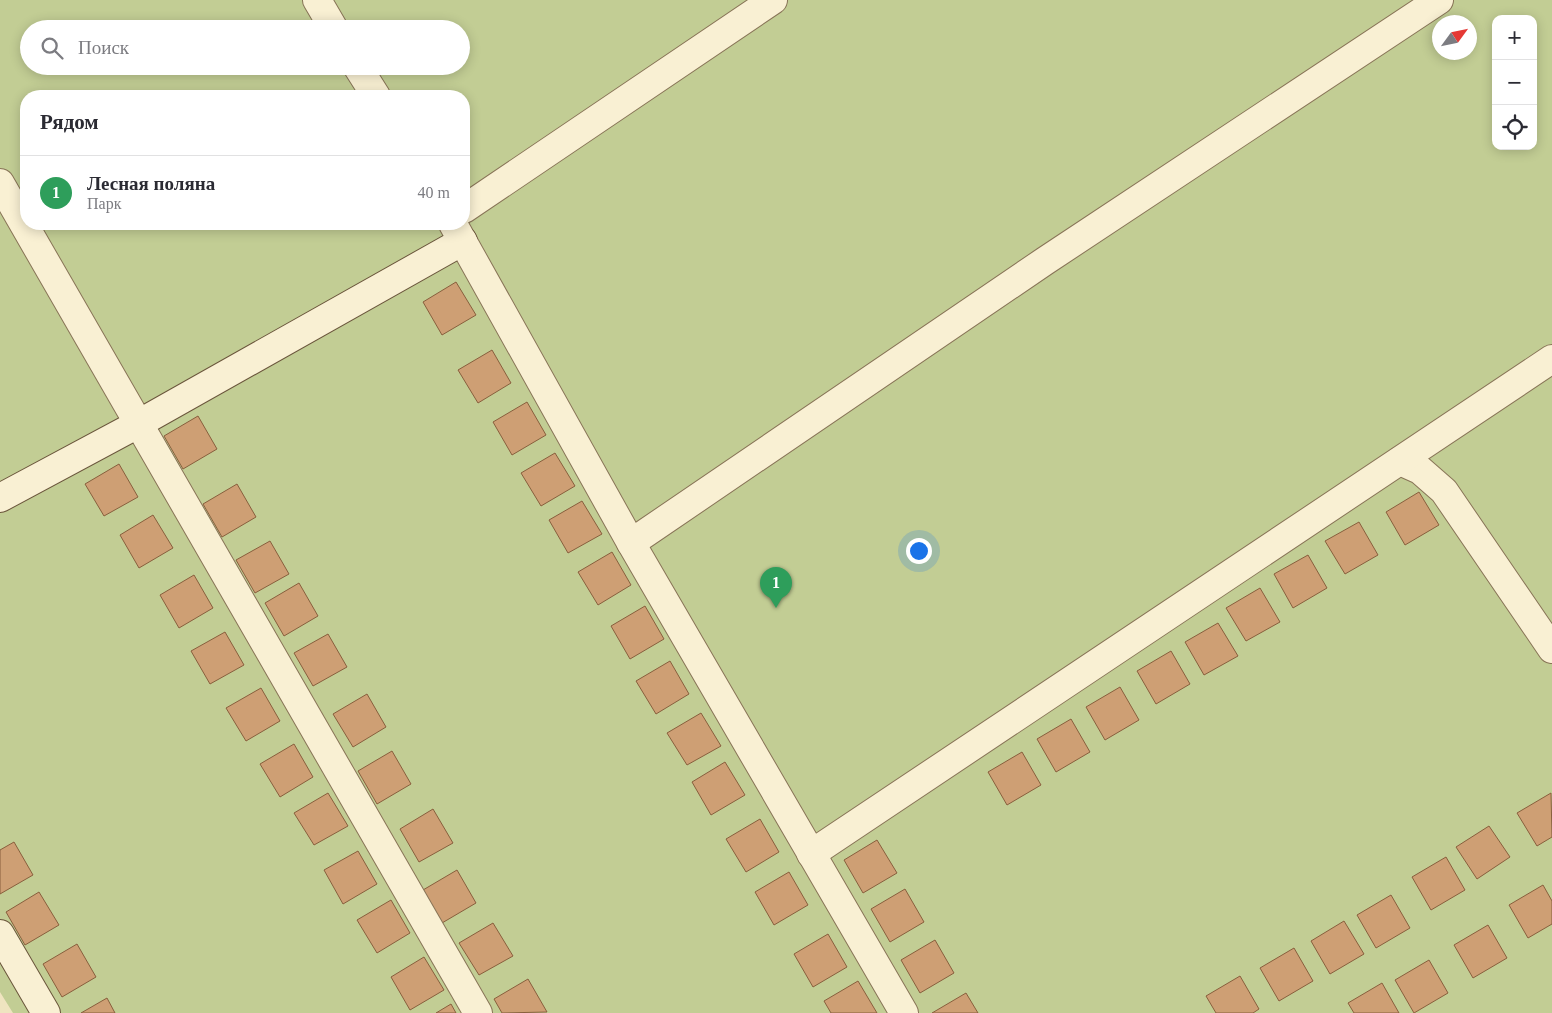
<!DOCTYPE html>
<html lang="ru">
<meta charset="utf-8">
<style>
:root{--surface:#fff;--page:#f2f2f3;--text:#2b2b33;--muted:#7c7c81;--line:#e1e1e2;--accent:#1a73e8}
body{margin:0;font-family:Georgia,serif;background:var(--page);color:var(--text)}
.controls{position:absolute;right:15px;top:15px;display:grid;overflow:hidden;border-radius:10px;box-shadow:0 2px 12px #0003}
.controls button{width:45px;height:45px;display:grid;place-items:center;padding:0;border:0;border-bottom:1px solid var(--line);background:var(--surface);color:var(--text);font:25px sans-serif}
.compass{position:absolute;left:1432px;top:15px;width:45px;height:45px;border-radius:50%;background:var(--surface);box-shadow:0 2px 12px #0003;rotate:57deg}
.you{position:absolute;left:918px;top:550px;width:18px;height:18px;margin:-12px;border:4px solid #fff;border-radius:50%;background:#1a73e8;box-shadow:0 0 0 8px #1a73e833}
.badge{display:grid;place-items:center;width:32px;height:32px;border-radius:50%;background:var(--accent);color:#fff;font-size:16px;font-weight:700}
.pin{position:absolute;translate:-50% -41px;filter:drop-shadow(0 1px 2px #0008)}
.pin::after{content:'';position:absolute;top:26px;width:18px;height:15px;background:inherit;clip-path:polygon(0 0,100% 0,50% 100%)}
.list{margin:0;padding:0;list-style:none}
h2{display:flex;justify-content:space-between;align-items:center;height:65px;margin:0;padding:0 20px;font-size:21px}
h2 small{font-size:16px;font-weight:400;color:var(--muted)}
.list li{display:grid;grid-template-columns:32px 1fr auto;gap:15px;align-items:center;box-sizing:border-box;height:75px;padding:0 20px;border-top:1px solid var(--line)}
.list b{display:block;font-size:19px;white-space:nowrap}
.list p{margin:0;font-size:16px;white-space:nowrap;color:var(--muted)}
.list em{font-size:16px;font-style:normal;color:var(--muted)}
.icon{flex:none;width:28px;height:28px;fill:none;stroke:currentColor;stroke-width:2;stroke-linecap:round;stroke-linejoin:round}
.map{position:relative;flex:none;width:1552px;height:1013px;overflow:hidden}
.search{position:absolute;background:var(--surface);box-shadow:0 2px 12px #0003;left:20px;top:20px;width:450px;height:55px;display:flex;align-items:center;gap:12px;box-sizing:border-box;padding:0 18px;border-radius:28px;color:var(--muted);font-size:19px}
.panel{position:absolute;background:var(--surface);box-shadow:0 2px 12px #0003;left:20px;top:90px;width:450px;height:140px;border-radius:20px}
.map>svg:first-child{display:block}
.green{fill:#c2cd94;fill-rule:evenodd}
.building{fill:#ce9f74;stroke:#885f3d}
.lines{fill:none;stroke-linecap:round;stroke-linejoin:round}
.street-casing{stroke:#887457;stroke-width:30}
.secondary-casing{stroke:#6a553b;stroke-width:30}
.street{stroke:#f9f0d3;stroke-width:28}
.secondary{stroke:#f9f0d3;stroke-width:28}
</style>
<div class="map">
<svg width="1552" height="1013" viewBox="0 0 1552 1013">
<rect width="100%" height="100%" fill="#efe4c0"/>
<path class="green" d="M0,0H1552V1013H13L0,992ZM1496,19H1533V146H1496ZM1440,22H1470V52H1440ZM29,29H461V66H29ZM26,96H464V224H26Z"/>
<g class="building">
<polygon points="456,282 476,315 442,335 423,302"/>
<polygon points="492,350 511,383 478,403 458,370"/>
<polygon points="527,402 546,435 512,455 493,422"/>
<polygon points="198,416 217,449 183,469 164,436"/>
<polygon points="555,453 575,486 541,506 521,473"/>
<polygon points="119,464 138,497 104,516 85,484"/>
<polygon points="237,484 256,517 222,537 203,504"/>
<polygon points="1419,492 1439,525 1405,545 1386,512"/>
<polygon points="582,501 602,534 568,553 549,520"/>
<polygon points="153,515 173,548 139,568 120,535"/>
<polygon points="1359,522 1378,555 1345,574 1325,541"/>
<polygon points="270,541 289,574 255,593 236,560"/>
<polygon points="612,552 631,585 598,605 578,572"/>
<polygon points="1308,555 1327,588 1293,608 1274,574"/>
<polygon points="194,575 213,608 179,628 160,595"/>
<polygon points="299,583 318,616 284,636 265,603"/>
<polygon points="1260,588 1280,622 1246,641 1226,608"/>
<polygon points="645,606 664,639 630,659 611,626"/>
<polygon points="1218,623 1238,656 1204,675 1185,642"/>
<polygon points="225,632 244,665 210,684 191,651"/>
<polygon points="328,634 347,667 313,686 294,653"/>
<polygon points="1171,651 1190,684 1156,704 1137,671"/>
<polygon points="670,661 689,694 656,714 636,681"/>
<polygon points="1120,687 1139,720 1105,740 1086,707"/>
<polygon points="261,688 280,721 246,741 226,708"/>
<polygon points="367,694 386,727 353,747 333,714"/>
<polygon points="701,713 721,746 687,765 667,733"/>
<polygon points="1071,719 1090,752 1056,772 1037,739"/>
<polygon points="294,744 313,777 280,797 260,764"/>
<polygon points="392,751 411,784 377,804 358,771"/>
<polygon points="1022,752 1041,785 1007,805 988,772"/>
<polygon points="725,762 745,795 711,815 692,782"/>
<polygon points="328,793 348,826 314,845 294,813"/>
<polygon points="1551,793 1552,837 1537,846 1517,813"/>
<polygon points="433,809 453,843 419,862 400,829"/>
<polygon points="760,819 779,852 746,872 726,839"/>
<polygon points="1489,826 1510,857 1477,879 1456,847"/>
<polygon points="877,840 897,873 863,893 844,860"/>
<polygon points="14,842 33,875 0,894 0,850"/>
<polygon points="358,851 377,884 343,904 324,870"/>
<polygon points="1446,857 1465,890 1431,910 1412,877"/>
<polygon points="457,870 476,903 442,923 423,890"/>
<polygon points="789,872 808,905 774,925 755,892"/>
<polygon points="1543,885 1552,901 1552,924 1528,938 1509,905"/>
<polygon points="905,889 924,922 890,942 871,909"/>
<polygon points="39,892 59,925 25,945 6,912"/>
<polygon points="1391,895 1410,928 1376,948 1357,915"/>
<polygon points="391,900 410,933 377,953 357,920"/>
<polygon points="1344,921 1364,954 1330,974 1311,941"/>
<polygon points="493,923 513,956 479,975 459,943"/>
<polygon points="1488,925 1507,958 1473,978 1454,945"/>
<polygon points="828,934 847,967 813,987 794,954"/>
<polygon points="935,940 954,973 920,993 901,960"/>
<polygon points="77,944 96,977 62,997 43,964"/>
<polygon points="1294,948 1313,981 1279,1001 1260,968"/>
<polygon points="424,957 444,990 410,1010 391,977"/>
<polygon points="1429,960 1448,993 1414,1013 1395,980"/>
<polygon points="1240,976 1259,1009 1253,1013 1216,1013 1206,996"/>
<polygon points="528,979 547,1012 502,1013 494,999"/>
<polygon points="858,981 877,1013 831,1013 824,1001"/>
<polygon points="1382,983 1399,1013 1354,1013 1348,1003"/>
<polygon points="966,993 978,1013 932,1013"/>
<polygon points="107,998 115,1013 81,1013"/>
<polygon points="451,1004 456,1013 436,1013"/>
</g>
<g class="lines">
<g class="street-casing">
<g id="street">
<polyline points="317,0 334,29"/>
<polyline points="357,66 376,96"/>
<polyline points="0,183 478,1013"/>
<polyline points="464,209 773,0"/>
<polyline points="453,224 631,543 904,1013"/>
<polyline points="1400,461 1420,470 1444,491 1552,649"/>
<polyline points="631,543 1045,261 1439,0"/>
<polyline points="811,854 1552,359"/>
</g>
</g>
<g class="secondary-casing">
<g id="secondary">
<polyline points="0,498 138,424 463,241"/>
<polyline points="0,934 46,1013"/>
</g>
</g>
<use href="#street" class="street"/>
<use href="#secondary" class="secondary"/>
</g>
</svg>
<div class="controls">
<button>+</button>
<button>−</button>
<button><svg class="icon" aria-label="locate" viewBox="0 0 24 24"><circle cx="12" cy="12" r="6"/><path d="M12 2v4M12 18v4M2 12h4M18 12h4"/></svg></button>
</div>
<svg class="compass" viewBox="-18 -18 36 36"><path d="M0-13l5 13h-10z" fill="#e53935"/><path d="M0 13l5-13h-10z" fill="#7c7c81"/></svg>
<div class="you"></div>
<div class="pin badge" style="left:776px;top:608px;background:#2e9e5b">1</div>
<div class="search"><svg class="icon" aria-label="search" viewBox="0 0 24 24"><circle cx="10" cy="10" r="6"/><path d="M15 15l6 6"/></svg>Поиск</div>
<section class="panel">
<h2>Рядом<small></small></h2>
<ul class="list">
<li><span class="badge" style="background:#2e9e5b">1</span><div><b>Лесная поляна</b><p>Парк</p></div><em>40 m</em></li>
</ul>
</section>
</div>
